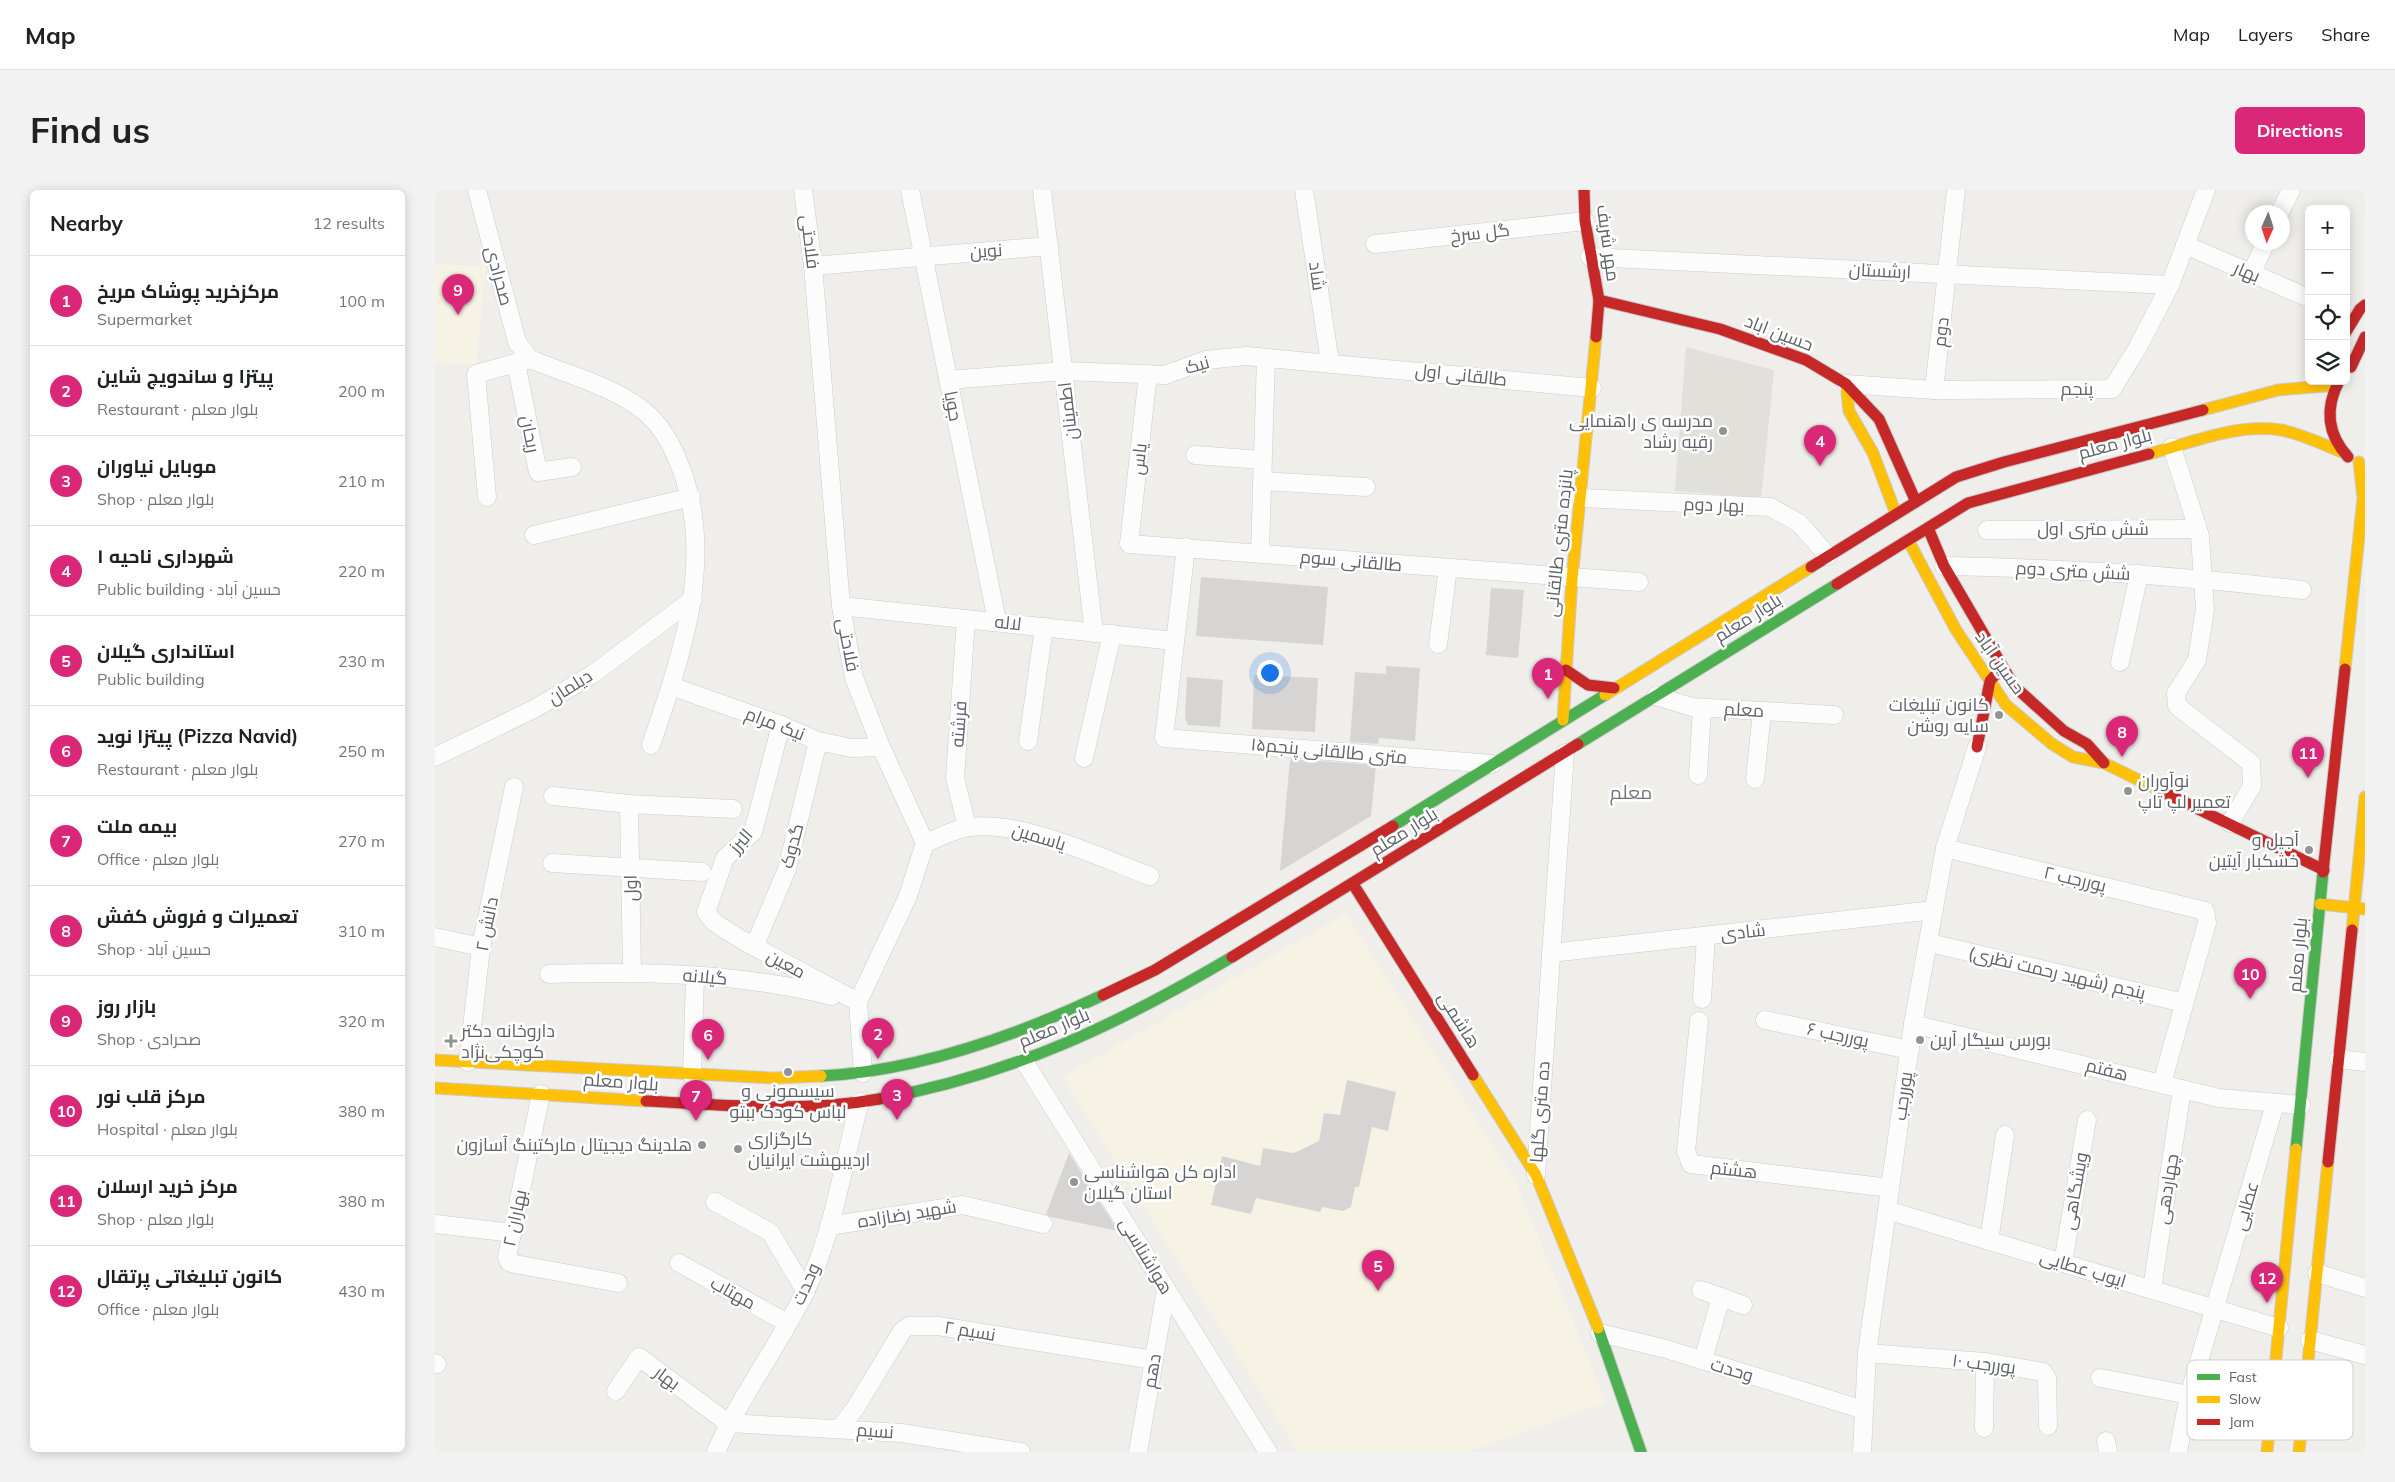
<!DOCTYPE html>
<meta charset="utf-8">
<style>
:root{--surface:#fff;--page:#f2f2f2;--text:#202124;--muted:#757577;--line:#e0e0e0;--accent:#db2777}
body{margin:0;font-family:Mulish,Cairo,sans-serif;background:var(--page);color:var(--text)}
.controls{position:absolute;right:15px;top:15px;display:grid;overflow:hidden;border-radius:8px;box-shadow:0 2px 12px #0003}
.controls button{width:45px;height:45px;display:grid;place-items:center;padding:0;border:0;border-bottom:1px solid var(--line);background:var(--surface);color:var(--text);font:25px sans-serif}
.compass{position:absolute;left:1810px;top:15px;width:45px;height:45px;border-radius:50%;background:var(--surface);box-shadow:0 2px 12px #0003;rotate:183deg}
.you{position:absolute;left:834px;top:482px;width:18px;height:18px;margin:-12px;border:4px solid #fff;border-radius:50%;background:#1a73e8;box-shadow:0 0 0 8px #1a73e833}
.badge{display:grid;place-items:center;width:32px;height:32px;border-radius:50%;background:var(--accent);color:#fff;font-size:16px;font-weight:700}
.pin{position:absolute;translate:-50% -41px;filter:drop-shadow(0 1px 2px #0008)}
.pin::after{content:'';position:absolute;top:26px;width:18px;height:15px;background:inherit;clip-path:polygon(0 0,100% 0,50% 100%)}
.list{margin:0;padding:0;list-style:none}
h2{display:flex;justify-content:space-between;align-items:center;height:65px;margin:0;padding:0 20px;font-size:21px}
h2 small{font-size:16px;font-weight:400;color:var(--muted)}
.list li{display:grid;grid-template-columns:32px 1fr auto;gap:15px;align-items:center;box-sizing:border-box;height:90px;padding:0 20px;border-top:1px solid var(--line)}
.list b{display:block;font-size:19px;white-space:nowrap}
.list p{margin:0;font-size:16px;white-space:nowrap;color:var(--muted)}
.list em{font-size:16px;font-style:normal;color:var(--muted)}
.icon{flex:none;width:28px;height:28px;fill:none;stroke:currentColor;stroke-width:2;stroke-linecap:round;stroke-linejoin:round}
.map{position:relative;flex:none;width:1930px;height:1262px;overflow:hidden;border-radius:8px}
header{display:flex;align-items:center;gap:30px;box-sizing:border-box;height:70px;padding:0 25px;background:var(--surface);border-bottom:1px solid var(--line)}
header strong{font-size:24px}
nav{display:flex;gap:28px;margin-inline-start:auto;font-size:18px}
.intro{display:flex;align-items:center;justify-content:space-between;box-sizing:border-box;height:120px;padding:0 30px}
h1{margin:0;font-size:35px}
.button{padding:12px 22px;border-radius:8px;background:var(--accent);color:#fff;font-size:18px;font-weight:700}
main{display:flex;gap:30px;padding:0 30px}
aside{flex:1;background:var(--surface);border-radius:8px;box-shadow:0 2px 12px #0003}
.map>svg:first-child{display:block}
.commercial{fill:#f7f3e4}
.education{fill:#e2e0da}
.building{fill:#d6d5d3}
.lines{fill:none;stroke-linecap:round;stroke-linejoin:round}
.street-casing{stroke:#cbcccc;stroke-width:19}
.fast-casing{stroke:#cacacb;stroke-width:13}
.slow-casing{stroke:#cacacb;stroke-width:13}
.jam-casing{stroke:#cacacb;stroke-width:13}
.street{stroke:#fdfcfc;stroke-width:18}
.fast{stroke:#4caf50;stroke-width:11}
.slow{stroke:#ffc107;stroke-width:11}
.jam{stroke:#c62828;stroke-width:11}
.poi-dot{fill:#919496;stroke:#fff;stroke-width:2}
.labels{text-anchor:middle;stroke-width:5;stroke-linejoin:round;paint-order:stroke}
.street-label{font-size:18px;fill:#5f6368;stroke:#fff}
.poi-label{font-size:18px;fill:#5f6368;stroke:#fff;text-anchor:start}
.neighbourhood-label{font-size:19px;fill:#70757a;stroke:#fff}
.key{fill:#fff;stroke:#cfd0d2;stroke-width:1}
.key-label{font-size:14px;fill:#5f6368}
</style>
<header>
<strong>Map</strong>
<nav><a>Map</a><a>Layers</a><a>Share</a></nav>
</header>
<div class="intro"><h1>Find us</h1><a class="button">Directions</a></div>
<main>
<aside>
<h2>Nearby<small>12 results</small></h2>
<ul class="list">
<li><span class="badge">1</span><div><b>مرکزخرید پوشاک مریخ</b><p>Supermarket</p></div><em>100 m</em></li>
<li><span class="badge">2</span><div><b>پیتزا و ساندویچ شاین</b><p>Restaurant · بلوار معلم</p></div><em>200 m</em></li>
<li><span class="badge">3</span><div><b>موبایل نیاوران</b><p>Shop · بلوار معلم</p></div><em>210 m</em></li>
<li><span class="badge">4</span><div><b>شهرداری ناحیه ۱</b><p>Public building · حسین آباد</p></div><em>220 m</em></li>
<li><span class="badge">5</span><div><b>استانداری گیلان</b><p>Public building</p></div><em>230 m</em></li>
<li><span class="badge">6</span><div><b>پیتزا نوید (Pizza Navid)</b><p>Restaurant · بلوار معلم</p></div><em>250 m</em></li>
<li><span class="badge">7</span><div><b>بیمه ملت</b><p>Office · بلوار معلم</p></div><em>270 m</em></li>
<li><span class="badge">8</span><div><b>تعمیرات و فروش کفش</b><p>Shop · حسین آباد</p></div><em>310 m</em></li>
<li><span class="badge">9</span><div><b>بازار روز</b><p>Shop · صحرادی</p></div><em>320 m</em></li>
<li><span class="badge">10</span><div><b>مرکز قلب نور</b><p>Hospital · بلوار معلم</p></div><em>380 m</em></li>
<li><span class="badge">11</span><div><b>مرکز خرید ارسلان</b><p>Shop · بلوار معلم</p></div><em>380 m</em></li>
<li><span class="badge">12</span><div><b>کانون تبلیغاتی پرتقال</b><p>Office · بلوار معلم</p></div><em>430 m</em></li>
</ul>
</aside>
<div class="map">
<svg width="1930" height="1262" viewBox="0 0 1930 1262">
<rect width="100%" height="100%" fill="#efeeea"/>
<g class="commercial">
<polygon points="0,74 51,76 41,175 0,173"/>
<polygon points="911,724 1080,990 1171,1212 1034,1262 863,1262 627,887"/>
</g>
<polygon class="education" points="1251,157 1339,180 1326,308 1240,301"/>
<g class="building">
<polygon points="766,387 893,397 888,455 761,446"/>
<polygon points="1056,398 1089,400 1083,468 1051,465"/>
<polygon points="951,476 985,478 980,551 944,548 943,554 915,552 920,482 951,484"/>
<polygon points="819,485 883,488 880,542 817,539"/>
<polygon points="752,487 788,490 785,537 753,535 750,527"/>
<polygon points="855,569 941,575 936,626 845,681"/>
<polygon points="912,890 961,902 953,941 937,937 924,997 920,997 916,1017 908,1021 887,1017 885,1022 821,1008 816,1024 776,1015 787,966 825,976 828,958 859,963 884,951 889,923 905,925"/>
<polygon points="634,963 683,1041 616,1027 611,1024"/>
</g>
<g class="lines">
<g class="street-casing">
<g id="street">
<path d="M42,0L82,152L95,169C133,185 176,195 209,221C228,236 239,259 247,281C280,372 246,467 216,555"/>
<polyline points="368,0 378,76 406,416 419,488 446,557 490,653 473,706 423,812 428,883"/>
<polyline points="475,0 562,431"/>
<polyline points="607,0 659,443"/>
<polyline points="869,0 895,173"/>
<polyline points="1845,22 1856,0"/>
<polyline points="940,54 1150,31"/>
<polyline points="1750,55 1874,108"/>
<polyline points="1155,67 1735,95"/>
<polyline points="378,76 614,56"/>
<polyline points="1816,84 1831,52"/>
<polyline points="81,173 103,282 137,277"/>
<polyline points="713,184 694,354 1204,392"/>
<polyline points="513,190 629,181 730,185 771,170 811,166 1157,198"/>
<polyline points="1411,194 1499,200 1677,199 1703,157 1735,95 1771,0"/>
<polyline points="1499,200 1521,0"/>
<polyline points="1737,257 1765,346 1770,419 1762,470 1741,503 1742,516 1816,573 1817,596 1795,633"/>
<polyline points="760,265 827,270"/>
<polyline points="827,291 931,297"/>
<polyline points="52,307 41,184 95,169"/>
<polyline points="1146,308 1335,317 1364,333 1393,366"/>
<polyline points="1552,340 1763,339"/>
<polyline points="99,345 256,307"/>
<polyline points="751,357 729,548 1057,574"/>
<polyline points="825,363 831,168"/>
<path d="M1509,376C1629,378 1748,386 1867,400"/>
<polyline points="406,416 739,451"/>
<polyline points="531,429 520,588 532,637"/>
<polyline points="1003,454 1013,378"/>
<polyline points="1685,472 1704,384"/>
<polyline points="236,496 346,535 383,551 416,558 446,557"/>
<polyline points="1221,506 1257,517 1399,525"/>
<polyline points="346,535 318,642 290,668 271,722 280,733 307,750 423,812"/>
<polyline points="593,551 609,437"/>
<polyline points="0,567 99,519 158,484 258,409"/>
<polyline points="649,568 677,444"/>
<polyline points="1263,585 1267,518"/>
<polyline points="1320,589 1327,521"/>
<polyline points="118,606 194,614 298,619"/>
<polyline points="194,614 197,781"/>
<path d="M490,653C504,648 519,639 534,637C588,630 663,667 715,686"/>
<polyline points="1510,658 1770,721 1772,733 1727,893"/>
<polyline points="117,673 267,682"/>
<polyline points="0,747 46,757"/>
<polyline points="1495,753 1749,813"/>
<polyline points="319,757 352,679 383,551"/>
<polyline points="1116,763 1499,720"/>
<path d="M114,784C208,781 305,783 397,806"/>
<polyline points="1267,809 1271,746"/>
<polyline points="1330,830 1475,860"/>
<polyline points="1264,831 1251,961 1256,974 1455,998"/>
<polyline points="1478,834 1784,908 1866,915"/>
<polyline points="1904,869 1930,872"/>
<polyline points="589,871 833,1262"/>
<polyline points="33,872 46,757 79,597"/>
<polyline points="257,885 260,787"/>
<polyline points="106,904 72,1067 74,1072 80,1074 183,1093"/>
<polyline points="1101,985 1130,563"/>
<polyline points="280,1012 335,1042 371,1102"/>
<polyline points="1452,1020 1844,1138"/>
<polyline points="0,1034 78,1043"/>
<polyline points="394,1036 528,1015 608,1034"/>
<polyline points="1554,1051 1570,945"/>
<polyline points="244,1073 352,1133"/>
<polyline points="1628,1073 1652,930"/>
<polyline points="1882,1083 1930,1098"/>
<polyline points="1717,1099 1747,899"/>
<polyline points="1266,1100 1308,1115"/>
<polyline points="1165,1143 1231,1159 1429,1220"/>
<polyline points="1875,1150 1930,1165"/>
<polyline points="1432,1163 1550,1172 1608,1182 1612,1188 1613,1236"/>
<polyline points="1268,1170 1286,1107"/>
<polyline points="0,1173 2,1174"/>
<polyline points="1665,1188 1754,1205 1840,914"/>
<polyline points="181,1201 204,1167 293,1233 467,1243 586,1262"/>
<polyline points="1549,1238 1550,1172"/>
<polyline points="404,1239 421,1217 467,1141 474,1136 503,1136 719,1170"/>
<polyline points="1671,1251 1673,1262"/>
<path d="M281,1262C305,1206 343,1157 370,1102C399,1043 407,975 425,912"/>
<polyline points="703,1262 731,1100"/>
<polyline points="1427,1262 1432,1163 1478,834 1510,658 1542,557"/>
<polyline points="1743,1262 1754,1205"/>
</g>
</g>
<g class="fast-casing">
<g id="fast">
<polyline points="1143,554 1402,394"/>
<polyline points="958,636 1170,505"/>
<path d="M386,886C481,881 583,845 668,805"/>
<path d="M444,909C577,885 682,835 797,767"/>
<polyline points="1861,959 1888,682"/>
<polyline points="1163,1138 1206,1262"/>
</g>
</g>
<g class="slow-casing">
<g id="slow">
<polyline points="1411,194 1414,221 1438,263 1461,324"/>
<polyline points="1768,220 1843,200 1901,195"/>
<path d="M1714,264C1755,253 1802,233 1846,240C1867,244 1887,254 1907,262"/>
<polyline points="1473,350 1521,440 1571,515 1617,554 1638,567 1669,573 1722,599"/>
<polyline points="1910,479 1928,308 1924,272"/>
<polyline points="1170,505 1376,377"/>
<polyline points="1128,530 1137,389 1161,147"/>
<polyline points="1885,714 1930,719"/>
<polyline points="1917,740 1930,607"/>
<polyline points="0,870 338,888 386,886"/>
<polyline points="1038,885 1101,985 1163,1138"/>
<polyline points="0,898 211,911"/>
<polyline points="1832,1262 1861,959"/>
<polyline points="1864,1262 1893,972"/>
</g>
</g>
<g class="jam-casing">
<g id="jam">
<polyline points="1149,0 1150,31 1164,110 1161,147"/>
<polyline points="1164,110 1285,139 1371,170 1411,194 1444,229 1481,312"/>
<polyline points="1911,142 1925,119 1930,115"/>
<polyline points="1916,177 1930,147"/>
<path d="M1904,191C1890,218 1892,244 1913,267"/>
<polyline points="1493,338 1509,376 1579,496 1629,541 1652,554 1669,573"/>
<polyline points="1376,377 1521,287 1569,272 1768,220"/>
<polyline points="1402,394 1533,313 1714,264"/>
<polyline points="1131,480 1153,495 1179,498"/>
<polyline points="1542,557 1555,491 1561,484"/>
<polyline points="1722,599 1889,680"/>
<polyline points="1888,682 1910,479"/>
<polyline points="918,694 1038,885"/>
<polyline points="797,767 1143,554"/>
<polyline points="668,805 720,780 958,636"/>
<path d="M211,911C289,915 367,923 444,909"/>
<polyline points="1893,972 1917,740"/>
</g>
</g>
<use href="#street" class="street"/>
<use href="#fast" class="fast"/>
<use href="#slow" class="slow"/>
<use href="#jam" class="jam"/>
</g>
<g class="poi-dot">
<circle cx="1288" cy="241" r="5"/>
<circle cx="1564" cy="525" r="5"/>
<circle cx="1693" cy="601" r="5"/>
<circle cx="1874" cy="660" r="5"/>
<circle cx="1485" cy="850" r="5"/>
<path d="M13.5 843.5h5v5h5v5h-5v5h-5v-5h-5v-5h5z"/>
<circle cx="353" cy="882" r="5"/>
<circle cx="267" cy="955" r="5"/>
<circle cx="303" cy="959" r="5"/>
<circle cx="639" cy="992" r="5"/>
</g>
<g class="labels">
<g class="street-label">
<text transform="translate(1045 43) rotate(-6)" y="6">گل سرخ</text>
<text transform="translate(375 52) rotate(83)" y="6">فلاحتی</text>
<text transform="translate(1173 53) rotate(82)" y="6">مهر شریف</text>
<text transform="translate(551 61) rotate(-4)" y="6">نوین</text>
<text transform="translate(1445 81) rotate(3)" y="6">ارشستان</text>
<text transform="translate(1812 82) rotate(23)" y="6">بهار</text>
<text transform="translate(64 86) rotate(75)" y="6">صحرادی</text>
<text transform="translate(882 86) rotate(82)" y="6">شاد</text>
<text transform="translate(1506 142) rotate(-83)" y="6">دوم</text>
<text transform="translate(1344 143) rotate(21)" y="6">حسین اباد</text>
<text transform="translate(762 175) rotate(-16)" y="6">نیک</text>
<text transform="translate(1026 185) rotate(6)" y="6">طالقانی اول</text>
<text x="1642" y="205">پنجم</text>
<text transform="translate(518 216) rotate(79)" y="6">جویا</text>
<text transform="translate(633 221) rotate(-97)" y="6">اطمینان</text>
<text transform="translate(95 244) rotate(79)" y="6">ریحان</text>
<text transform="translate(1680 254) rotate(-15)" y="6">بلوار معلم</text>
<text transform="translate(704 269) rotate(-84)" y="6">یاس</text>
<text transform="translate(1279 315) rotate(2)" y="6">بهار دوم</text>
<text x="1658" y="345">شش متری اول</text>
<text transform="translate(1124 353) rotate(-84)" y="6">پانزده متری طالقانی</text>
<text transform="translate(916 371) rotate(5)" y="6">طالقانی سوم</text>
<text transform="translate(1638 381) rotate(3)" y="6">شش متری دوم</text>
<text transform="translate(1313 428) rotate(-32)" y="6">بلوار معلم</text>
<text transform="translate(573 433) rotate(6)" y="6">لاله</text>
<text transform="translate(413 455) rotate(79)" y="6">فلاحتی</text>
<text transform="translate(1565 473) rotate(55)" y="6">حسین آباد</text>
<text transform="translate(135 497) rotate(-32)" y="6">دیلمان</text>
<text transform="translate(1309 520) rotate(3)" y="6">معلم</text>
<text transform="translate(340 534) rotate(21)" y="6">نیک مرام</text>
<text transform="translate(524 534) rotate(-86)" y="6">فرشته</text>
<text transform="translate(894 561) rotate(5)" y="6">۱۵متری طالقانی پنجم</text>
<text transform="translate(969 642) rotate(-32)" y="6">بلوار معلم</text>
<text transform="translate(604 647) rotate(17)" y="6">یاسمین</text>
<text transform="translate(306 651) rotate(-49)" y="6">البرز</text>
<text transform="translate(357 656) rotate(-75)" y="6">گدوک</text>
<text transform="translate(1640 689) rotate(13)" y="6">پوررجب ۲</text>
<text transform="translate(196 698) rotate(-91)" y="6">اول</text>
<text transform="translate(52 734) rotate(-79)" y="6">دانش ۲</text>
<text transform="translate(1308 742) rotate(-6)" y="6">شادی</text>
<text transform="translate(1863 765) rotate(-85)" y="6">بلوار معلم</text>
<text transform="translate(351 774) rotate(28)" y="6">معین</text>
<text transform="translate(1622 783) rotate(13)" y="6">پنجم (شهید رحمت نظری)</text>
<text transform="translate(270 787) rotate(5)" y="6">گیلانه</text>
<text transform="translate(1024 830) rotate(58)" y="6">هاشمی</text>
<text transform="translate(619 838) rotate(-23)" y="6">بلوار معلم</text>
<text transform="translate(1403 845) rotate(12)" y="6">پوررجب ۶</text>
<text transform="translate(1672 880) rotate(14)" y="6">هفتم</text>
<text transform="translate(186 892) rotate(4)" y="6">بلوار معلم</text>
<text transform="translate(1468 906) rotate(-82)" y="6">پوررجب</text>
<text transform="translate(1105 922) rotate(-86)" y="6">ده متری گلها</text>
<text transform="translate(1299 980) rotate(6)" y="6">هشتم</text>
<text transform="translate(1732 999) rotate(-81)" y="6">چهاردهی</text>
<text transform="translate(1640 1001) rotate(-80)" y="6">ویشگاهی</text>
<text transform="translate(1811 1016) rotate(-74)" y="6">عطایی</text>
<text transform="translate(472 1024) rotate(-9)" y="6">شهید رضازاده</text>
<text transform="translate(80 1028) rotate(-78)" y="6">بهاران ۲</text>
<text transform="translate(711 1066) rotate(59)" y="6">هواشناسی</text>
<text transform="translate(1648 1079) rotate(17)" y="6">ایوب عطایی</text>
<text transform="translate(371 1094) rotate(-66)" y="6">وحدت</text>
<text transform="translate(298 1103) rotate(29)" y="6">مهتاب</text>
<text transform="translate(535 1141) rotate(9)" y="6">نسیم ٢</text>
<text transform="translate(1549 1174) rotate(7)" y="6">پوررجب ۱۰</text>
<text transform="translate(1297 1180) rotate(17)" y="6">وحدت</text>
<text transform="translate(717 1181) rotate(-80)" y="6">دهم</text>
<text transform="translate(232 1188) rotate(36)" y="6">بهار</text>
<text transform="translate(440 1241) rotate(4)" y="6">نسیم</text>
</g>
<g class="poi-label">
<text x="1278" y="237" text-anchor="end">مدرسه ی راهنمایی<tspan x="1278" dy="21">رقیه رشاد</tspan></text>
<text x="1554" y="521" text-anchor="end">کانون تبلیغات<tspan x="1554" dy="21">سایه روشن</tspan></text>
<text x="1703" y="597">نوآوران<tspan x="1703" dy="21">تعمیر لپ تاپ</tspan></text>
<text x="1864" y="656" text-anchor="end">آجیل و<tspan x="1864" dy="21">خشکبار آیتین</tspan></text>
<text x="26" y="847">داروخانه دکتر<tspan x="26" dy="21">کوچکی‌نژاد</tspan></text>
<text x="1495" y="856">بورس سیگار آرین</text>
<text x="353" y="907" text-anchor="middle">سیسمونی و<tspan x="353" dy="21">لباس کودک ببتو</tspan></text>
<text x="313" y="955">کارگزاری<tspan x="313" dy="21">اردیبهشت ایرانیان</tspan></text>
<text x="257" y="961" text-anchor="end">هلدینگ دیجیتال مارکتینگ آسازون</text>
<text x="649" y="988">اداره کل هواشناسی<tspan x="649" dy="21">استان گیلان</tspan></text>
</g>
<g class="neighbourhood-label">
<text x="1196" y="609">معلم</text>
</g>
</g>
<rect x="1752" y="1170" width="166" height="80" rx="8" class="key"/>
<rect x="1762" y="1184" width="23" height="6" fill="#4caf50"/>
<rect x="1762" y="1206" width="23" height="7" fill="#ffc107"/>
<rect x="1762" y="1229" width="23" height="6" fill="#c62828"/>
<g class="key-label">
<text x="1794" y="1192">Fast</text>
<text x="1794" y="1214">Slow</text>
<text x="1794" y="1237">Jam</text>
</g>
</svg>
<div class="controls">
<button>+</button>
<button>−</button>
<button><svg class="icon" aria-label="locate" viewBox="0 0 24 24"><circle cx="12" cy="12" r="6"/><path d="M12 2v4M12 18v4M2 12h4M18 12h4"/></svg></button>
<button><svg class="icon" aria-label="layers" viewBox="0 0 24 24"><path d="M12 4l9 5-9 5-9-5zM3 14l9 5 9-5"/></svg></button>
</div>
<svg class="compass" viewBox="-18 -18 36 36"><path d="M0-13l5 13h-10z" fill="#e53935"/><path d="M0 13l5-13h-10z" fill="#757577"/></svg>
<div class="you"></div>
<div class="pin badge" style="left:1113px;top:509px">1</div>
<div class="pin badge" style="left:443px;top:869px">2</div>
<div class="pin badge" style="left:462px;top:930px">3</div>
<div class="pin badge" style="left:1385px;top:276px">4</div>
<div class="pin badge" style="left:943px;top:1101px">5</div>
<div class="pin badge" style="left:273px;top:870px">6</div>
<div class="pin badge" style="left:261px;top:931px">7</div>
<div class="pin badge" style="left:1687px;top:567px">8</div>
<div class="pin badge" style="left:23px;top:125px">9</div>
<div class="pin badge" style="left:1815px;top:809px">10</div>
<div class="pin badge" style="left:1873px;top:588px">11</div>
<div class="pin badge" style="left:1832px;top:1113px">12</div>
</div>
</main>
